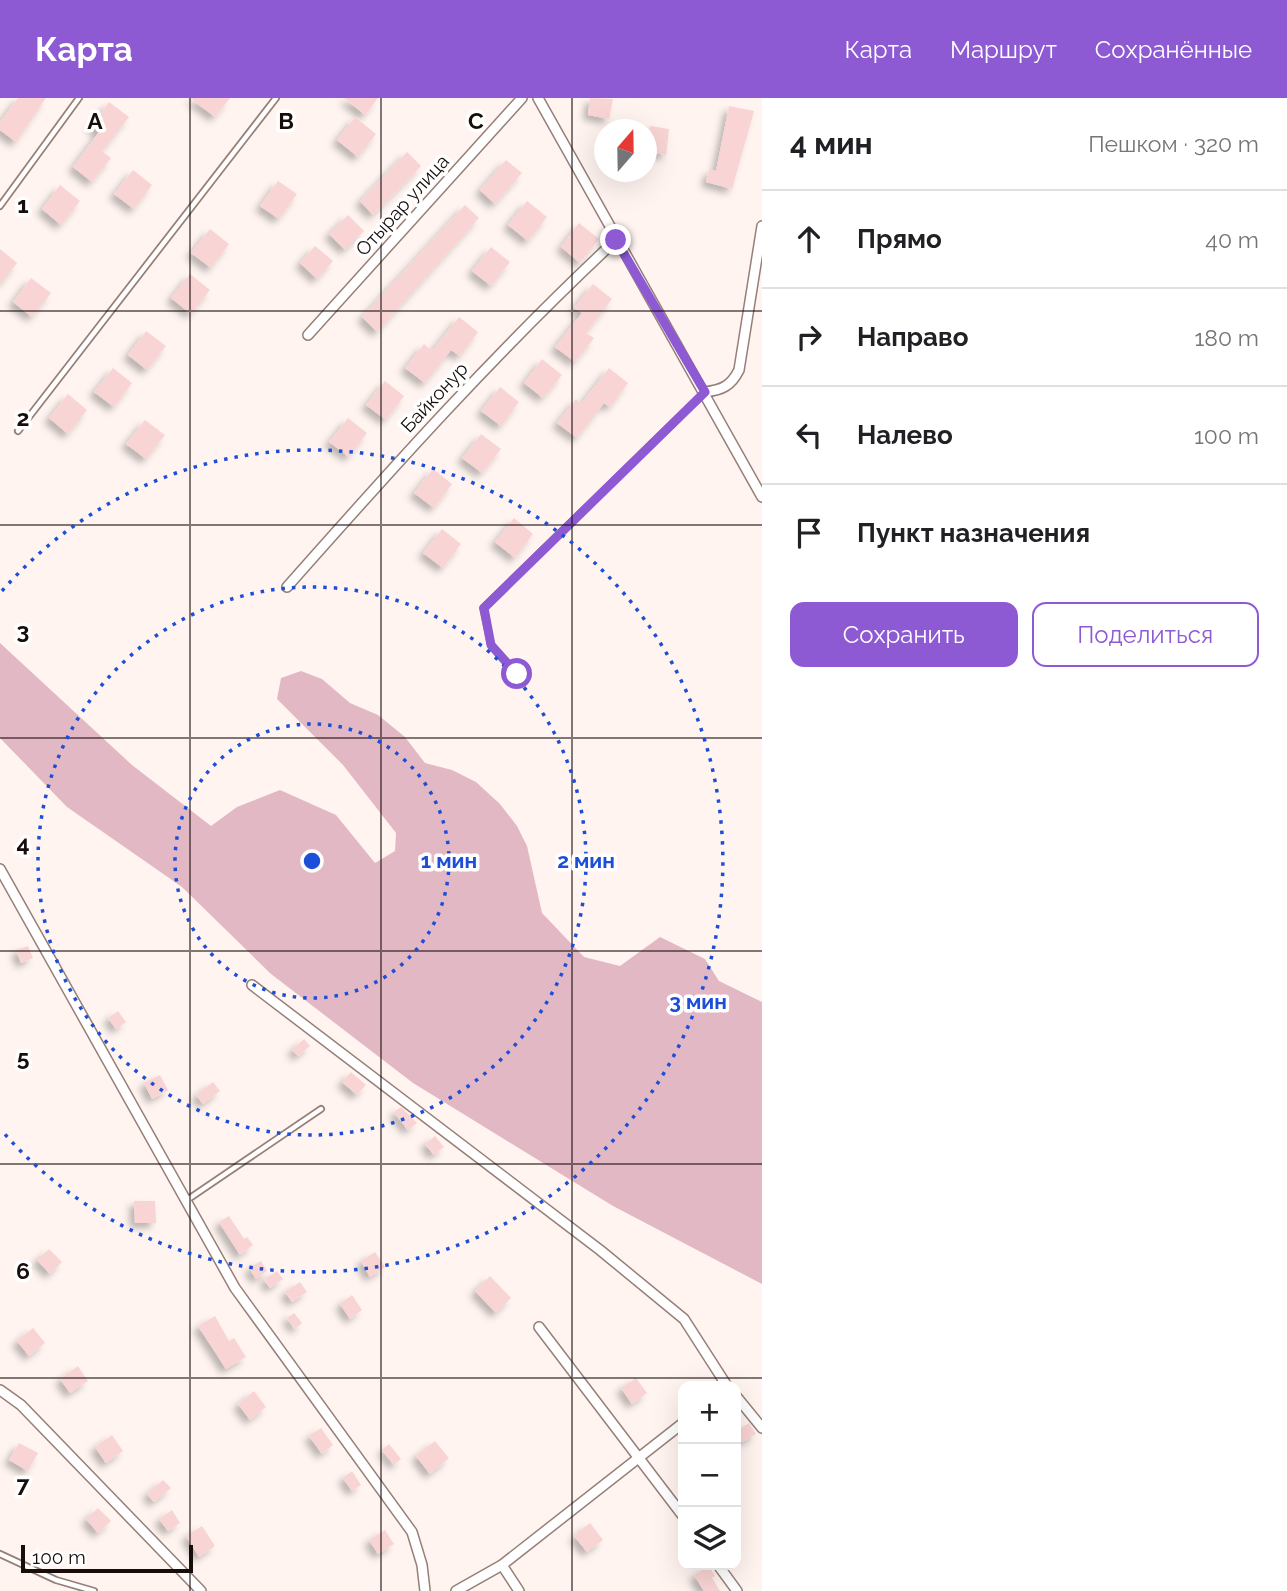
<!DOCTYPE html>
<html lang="ru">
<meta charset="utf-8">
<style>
:root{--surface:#fff;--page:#f2f2f2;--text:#202124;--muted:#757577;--line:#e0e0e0;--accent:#8d5ad3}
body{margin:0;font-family:Raleway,sans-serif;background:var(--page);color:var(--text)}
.controls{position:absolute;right:21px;bottom:21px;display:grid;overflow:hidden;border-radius:14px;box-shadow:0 7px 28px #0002}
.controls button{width:63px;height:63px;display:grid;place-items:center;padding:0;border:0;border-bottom:2px solid var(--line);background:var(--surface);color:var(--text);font:35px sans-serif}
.compass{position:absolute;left:594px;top:21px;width:63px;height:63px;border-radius:50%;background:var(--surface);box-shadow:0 7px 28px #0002;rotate:20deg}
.scale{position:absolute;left:21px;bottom:18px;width:172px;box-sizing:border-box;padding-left:7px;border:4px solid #170e0c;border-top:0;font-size:19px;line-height:24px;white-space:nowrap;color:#170e0c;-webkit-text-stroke:5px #fff;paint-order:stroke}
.stop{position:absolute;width:21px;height:21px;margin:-16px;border:5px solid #8d5ad3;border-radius:50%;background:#fff}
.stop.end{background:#8d5ad3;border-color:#fff;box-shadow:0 2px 7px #0008}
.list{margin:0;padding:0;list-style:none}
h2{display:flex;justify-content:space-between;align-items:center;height:91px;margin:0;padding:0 28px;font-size:30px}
h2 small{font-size:23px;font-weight:400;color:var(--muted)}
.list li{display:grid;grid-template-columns:46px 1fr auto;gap:21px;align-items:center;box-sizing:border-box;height:98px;padding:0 28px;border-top:2px solid var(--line)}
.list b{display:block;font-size:26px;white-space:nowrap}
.list em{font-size:23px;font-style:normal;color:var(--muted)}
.actions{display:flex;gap:14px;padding:21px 28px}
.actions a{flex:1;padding:16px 0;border:2px solid var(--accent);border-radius:14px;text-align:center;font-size:24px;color:var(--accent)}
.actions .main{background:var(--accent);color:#fff}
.icon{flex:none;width:38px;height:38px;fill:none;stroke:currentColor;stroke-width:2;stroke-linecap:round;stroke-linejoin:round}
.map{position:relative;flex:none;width:762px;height:1493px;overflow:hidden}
header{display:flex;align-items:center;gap:42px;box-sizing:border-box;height:98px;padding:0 35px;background:var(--accent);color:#fff}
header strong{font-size:33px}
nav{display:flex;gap:38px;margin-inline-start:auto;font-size:24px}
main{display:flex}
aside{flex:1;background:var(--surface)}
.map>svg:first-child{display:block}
.water{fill:#e3b8c5}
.building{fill:#f9d4d4;filter:url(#shadow)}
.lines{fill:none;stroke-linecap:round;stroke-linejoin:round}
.lane-casing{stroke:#977f78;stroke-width:8}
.street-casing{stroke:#977f78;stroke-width:12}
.lane{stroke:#fff;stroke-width:4.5}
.street{stroke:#fff;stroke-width:9}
.route{stroke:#8d5ad3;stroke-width:9}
.grid{fill:none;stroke:#170e0c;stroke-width:2;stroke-opacity:0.55}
.ring{fill:none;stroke:#1d4ed8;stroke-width:3.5;stroke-dasharray:3.5 7}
.labels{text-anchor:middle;stroke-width:7;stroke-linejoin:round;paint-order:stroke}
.street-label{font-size:19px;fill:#170e0c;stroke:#fff}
.grid-label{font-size:23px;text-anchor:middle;font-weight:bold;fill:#170e0c;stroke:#fff;stroke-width:7;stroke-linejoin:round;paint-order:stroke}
.centre{fill:#1d4ed8;stroke:#fff;stroke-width:3.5}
.ring-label{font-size:21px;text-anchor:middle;font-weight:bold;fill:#1d4ed8;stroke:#fff;stroke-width:7;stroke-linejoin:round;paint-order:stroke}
</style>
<header>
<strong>Карта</strong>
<nav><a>Карта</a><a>Маршрут</a><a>Сохранённые</a></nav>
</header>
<main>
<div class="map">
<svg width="762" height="1493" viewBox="0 0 762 1493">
<defs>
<filter id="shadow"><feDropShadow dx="-5" dy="5" stdDeviation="3.5" flood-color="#0004"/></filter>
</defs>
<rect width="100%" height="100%" fill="#fff4f0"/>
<polygon class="water" points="0,545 132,667 211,728 237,709 280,692 336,717 375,765 395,753 396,735 343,667 277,601 281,580 301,573 322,581 350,605 378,617 405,639 425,665 452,672 476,684 500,706 517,728 527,748 542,815 584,859 620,868 660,839 705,861 719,883 762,904 762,1186 613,1108 413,985 271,876 182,789 67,709 0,640"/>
<g class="building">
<polygon points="18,0 46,0 16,44 0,32 0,24"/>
<polygon points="190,0 230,0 215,19"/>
<polygon points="344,0 378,0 365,17"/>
<polygon points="590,0 613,1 609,21 588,17"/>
<polygon points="109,4 129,19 102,53 111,60 92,84 73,69 99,34 91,28"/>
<polygon points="729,8 754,13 732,91 706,84 709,72 716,73"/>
<polygon points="355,19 376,36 358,59 337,42"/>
<polygon points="650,28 669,31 666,57 648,54"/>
<polygon points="407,54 421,68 373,117 360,103"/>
<polygon points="506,62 522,75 495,106 480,92"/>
<polygon points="133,72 152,87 134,111 114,96"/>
<polygon points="278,83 297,96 279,121 260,108"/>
<polygon points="60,87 80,103 61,127 42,111"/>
<polygon points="527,103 547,119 528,143 508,127"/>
<polygon points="465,107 479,120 377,234 362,219"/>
<polygon points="348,117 364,133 345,152 329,136"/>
<polygon points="579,125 599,141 580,165 561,149"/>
<polygon points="210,131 229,146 211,170 191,155"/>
<polygon points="315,148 333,163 317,181 300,165"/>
<polygon points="491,149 510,164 491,188 472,173"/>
<polygon points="0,151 17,165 0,187"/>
<polygon points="190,176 210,192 191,216 171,200"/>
<polygon points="31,180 51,195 32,219 13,204"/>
<polygon points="593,186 612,201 586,235 594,240 575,264 555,249 582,215 574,210"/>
<polygon points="459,219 478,234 460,258 451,252 425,285 405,270 424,246 432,253"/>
<polygon points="146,233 166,248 147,272 128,257"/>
<polygon points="542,261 562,277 543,300 524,285"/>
<polygon points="113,270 132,285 114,309 94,294"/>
<polygon points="609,270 628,285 610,309 604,305 577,340 557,325 576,301 581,306"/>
<polygon points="385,283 404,298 386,322 366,307"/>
<polygon points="500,289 519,304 501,328 481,313"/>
<polygon points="68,296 87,312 68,336 49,320"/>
<polygon points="348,320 367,335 349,359 329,344"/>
<polygon points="145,322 165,337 146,361 126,346"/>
<polygon points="481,336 501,351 482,375 462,360"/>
<polygon points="433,371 452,386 434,410 414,395"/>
<polygon points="514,420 533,436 515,460 495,444"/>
<polygon points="442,431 461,446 443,470 423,455"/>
<polygon points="28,848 33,860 21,865 16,852"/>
<polygon points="118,913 126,924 116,931 108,920"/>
<polygon points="304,941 310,948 298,958 292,952"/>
<polygon points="351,974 366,987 357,997 342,984"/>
<polygon points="160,977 168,992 152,1001 144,985"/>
<polygon points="213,984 220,993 203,1006 196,997"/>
<polygon points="401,1009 417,1025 408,1032 394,1014"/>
<polygon points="435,1038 444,1049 434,1057 425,1046"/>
<polygon points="134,1103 155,1103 156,1125 135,1125"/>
<polygon points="229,1118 244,1141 247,1139 253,1147 240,1157 219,1124"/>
<polygon points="49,1151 62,1164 50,1176 37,1162"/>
<polygon points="375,1154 385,1169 370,1179 361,1163"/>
<polygon points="261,1163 267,1173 256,1181 249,1170"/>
<polygon points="277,1173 283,1181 270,1190 264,1182"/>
<polygon points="490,1178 511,1200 496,1215 475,1193"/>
<polygon points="300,1184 307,1194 292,1204 285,1194"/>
<polygon points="352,1197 362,1212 350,1221 340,1206"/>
<polygon points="294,1215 302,1225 295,1231 287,1220"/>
<polygon points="215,1218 229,1243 234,1240 246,1259 226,1271 198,1228"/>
<polygon points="33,1230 45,1245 29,1258 17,1243"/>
<polygon points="78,1268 88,1283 70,1295 60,1281"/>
<polygon points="636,1280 647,1295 632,1306 621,1290"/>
<polygon points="254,1293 266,1309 250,1322 238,1306"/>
<polygon points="749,1325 756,1336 742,1344 736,1333"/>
<polygon points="321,1330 333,1347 322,1356 309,1338"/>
<polygon points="112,1337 123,1353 106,1365 95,1349"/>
<polygon points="435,1343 449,1360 430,1376 416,1358"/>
<polygon points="19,1345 38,1355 28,1373 9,1362"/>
<polygon points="389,1346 401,1361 394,1367 382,1352"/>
<polygon points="352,1373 361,1387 352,1393 343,1380"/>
<polygon points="163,1382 171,1390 154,1404 147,1396"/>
<polygon points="98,1410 111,1423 98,1435 86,1421"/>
<polygon points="172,1412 180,1425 168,1433 159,1421"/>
<polygon points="590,1425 603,1442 587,1454 574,1438"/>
<polygon points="202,1428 215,1448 199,1459 186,1438"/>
<polygon points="385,1432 394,1446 378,1456 369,1442"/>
<polygon points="709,1468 715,1478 712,1480 720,1493 704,1493 694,1477"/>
</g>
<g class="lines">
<g class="lane-casing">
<g id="lane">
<polyline points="0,108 79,0"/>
<polyline points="18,333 276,0"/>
<polyline points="517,577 491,547 483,510 704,295"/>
<polyline points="187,1102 321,1011"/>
<polyline points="0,1456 56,1482 94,1493"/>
</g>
</g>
<g class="street-casing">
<g id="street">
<polyline points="538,0 762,399"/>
<polyline points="308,237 522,0"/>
<path d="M705,294C722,292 731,288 739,272L762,128"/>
<path d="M287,489C394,368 498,252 616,142"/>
<polyline points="0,771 235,1190 412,1434 422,1467 425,1493"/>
<polyline points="252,887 600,1152 684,1221 727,1288"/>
<polyline points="539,1229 683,1418"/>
<polyline points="0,1292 21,1307 201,1493"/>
<polyline points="736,1298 762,1330"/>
<polyline points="502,1467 519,1493"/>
<polyline points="718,1467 737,1493"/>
<polyline points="456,1493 502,1467 683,1325"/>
</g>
</g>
<use href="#lane" class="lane"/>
<use href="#street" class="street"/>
</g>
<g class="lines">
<polyline class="route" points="517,576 491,547 484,510 705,294 616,142"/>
</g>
<path class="grid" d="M190,0V1493M381,0V1493M572,0V1493M0,213H762M0,427H762M0,640H762M0,853H762M0,1066H762M0,1280H762"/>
<g class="ring">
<circle cx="312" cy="763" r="137"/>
<circle cx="312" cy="763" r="274"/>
<path d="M2 493A411 411 0 1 1 2 1033"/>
</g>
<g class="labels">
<g class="street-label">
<text transform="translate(402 107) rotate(-48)" y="7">Отырар улица</text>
<text transform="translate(434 299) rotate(-47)" y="7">Байконур</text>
</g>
</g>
<g class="grid-label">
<text x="95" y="31">A</text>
<text x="286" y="31">B</text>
<text x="476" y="31">C</text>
<text x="23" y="115">1</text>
<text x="23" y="328">2</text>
<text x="23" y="541">3</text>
<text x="23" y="754">4</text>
<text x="23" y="968">5</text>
<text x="23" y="1181">6</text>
<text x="23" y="1394">7</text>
</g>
<circle cx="312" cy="763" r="10" class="centre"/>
<g class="ring-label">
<text x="449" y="770">1 мин</text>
<text x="586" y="770">2 мин</text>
<text x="698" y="911">3 мин</text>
</g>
</svg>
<div class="controls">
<button>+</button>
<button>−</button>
<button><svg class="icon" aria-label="layers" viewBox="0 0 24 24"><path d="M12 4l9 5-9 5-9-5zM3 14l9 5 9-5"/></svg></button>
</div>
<svg class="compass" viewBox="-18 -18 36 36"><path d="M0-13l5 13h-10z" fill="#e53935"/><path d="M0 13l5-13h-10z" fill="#757577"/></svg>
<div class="scale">100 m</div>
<div class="stop" style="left:517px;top:576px"></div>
<div class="stop end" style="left:616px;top:142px"></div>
</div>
<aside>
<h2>4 мин<small>Пешком · 320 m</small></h2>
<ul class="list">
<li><svg class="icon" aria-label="ahead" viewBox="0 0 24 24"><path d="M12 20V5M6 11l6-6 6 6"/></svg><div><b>Прямо</b></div><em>40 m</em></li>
<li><svg class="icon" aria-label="right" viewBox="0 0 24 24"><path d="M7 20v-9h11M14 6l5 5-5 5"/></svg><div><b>Направо</b></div><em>180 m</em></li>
<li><svg class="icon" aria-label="left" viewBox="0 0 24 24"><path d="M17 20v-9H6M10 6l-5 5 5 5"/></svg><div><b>Налево</b></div><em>100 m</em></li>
<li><svg class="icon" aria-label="arrive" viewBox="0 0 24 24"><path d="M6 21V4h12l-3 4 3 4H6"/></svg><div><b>Пункт назначения</b></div></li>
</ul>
<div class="actions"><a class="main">Сохранить</a><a>Поделиться</a></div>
</aside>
</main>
